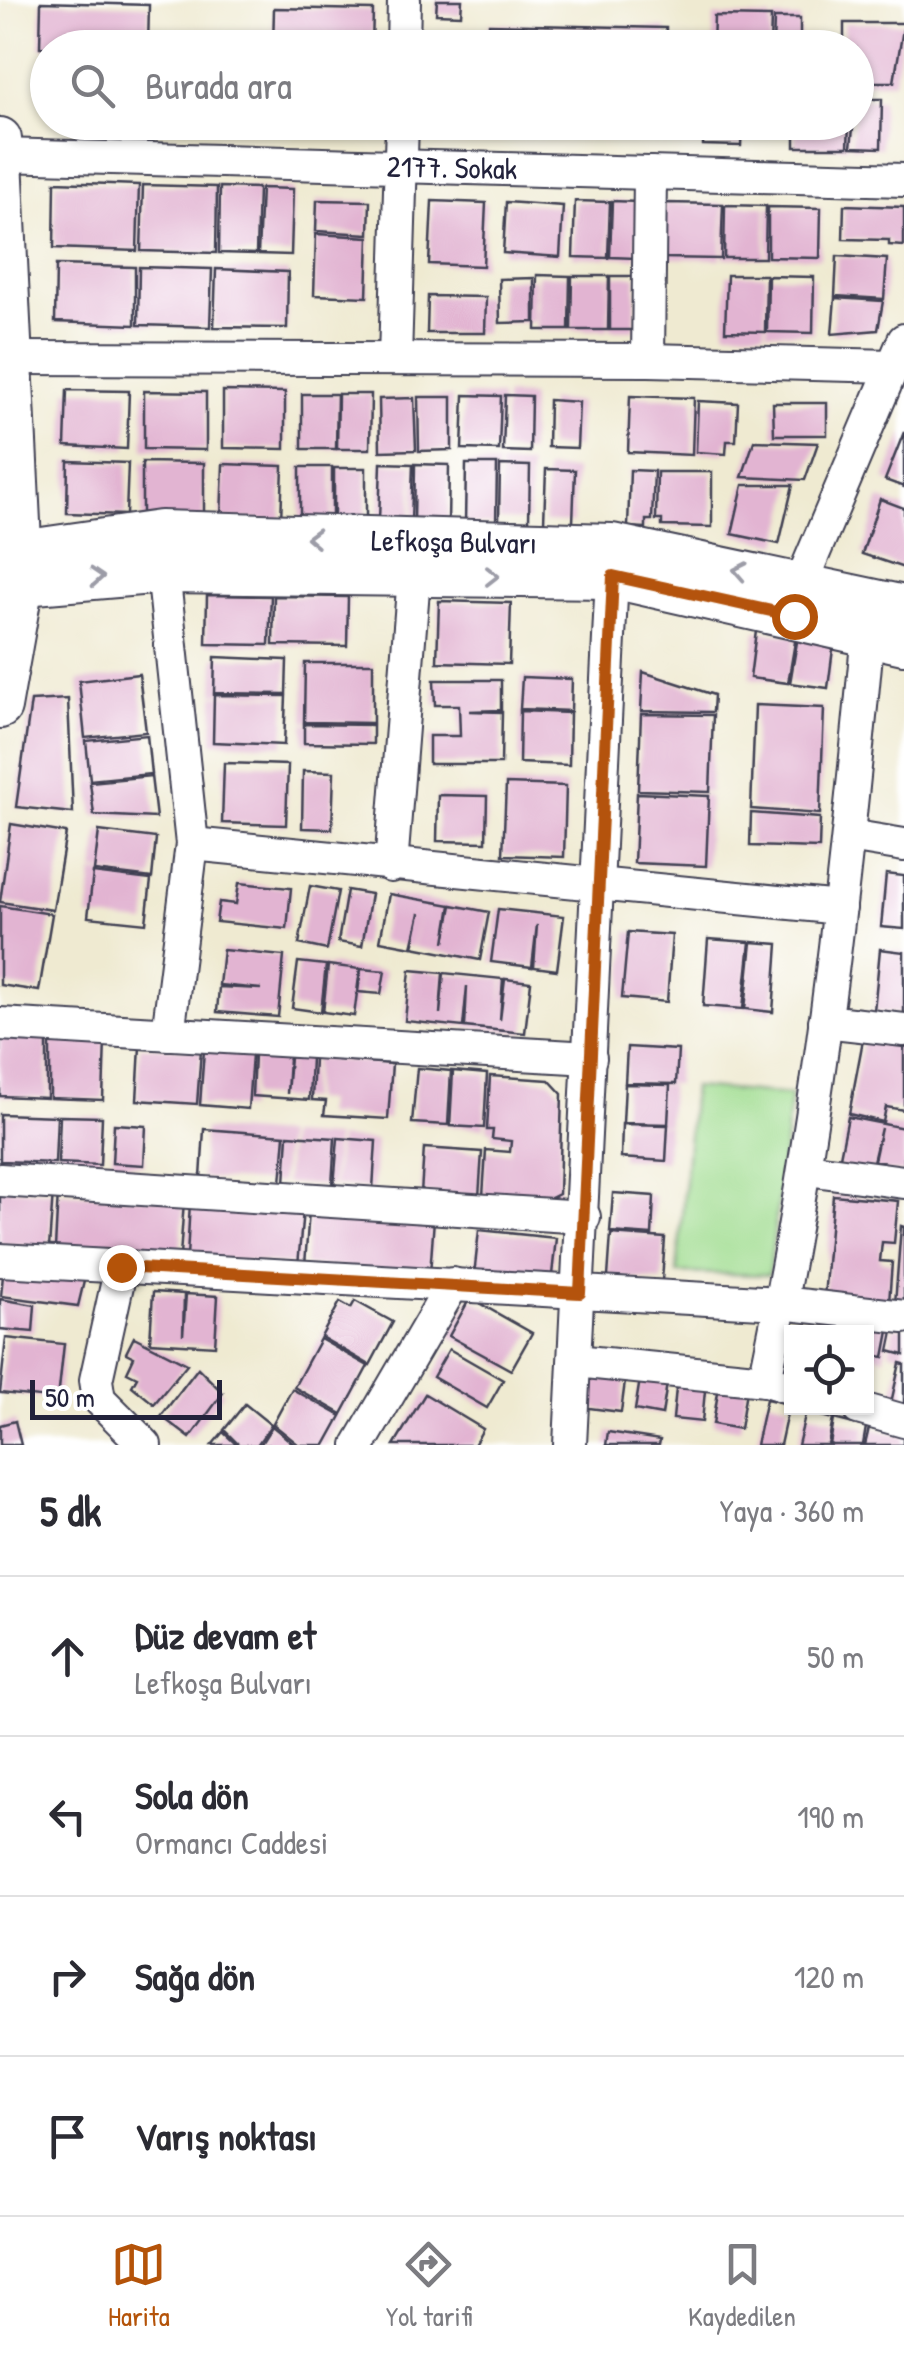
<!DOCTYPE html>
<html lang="tr">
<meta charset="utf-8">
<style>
:root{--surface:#fff;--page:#f7f7f7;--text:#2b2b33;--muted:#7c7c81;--line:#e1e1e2;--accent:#b45309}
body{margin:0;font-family:"Patrick Hand",sans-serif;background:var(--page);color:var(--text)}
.controls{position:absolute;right:30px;bottom:30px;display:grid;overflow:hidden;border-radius:0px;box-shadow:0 2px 8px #0004}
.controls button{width:90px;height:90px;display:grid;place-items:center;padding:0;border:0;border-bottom:2px solid var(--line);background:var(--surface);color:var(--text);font:50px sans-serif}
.scale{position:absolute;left:30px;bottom:25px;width:192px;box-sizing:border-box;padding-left:10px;border:5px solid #22223b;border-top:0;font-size:28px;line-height:35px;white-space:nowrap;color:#22223b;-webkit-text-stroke:8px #fff;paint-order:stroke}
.stop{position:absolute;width:30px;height:30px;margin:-22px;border:8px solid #b45309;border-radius:50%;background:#fff}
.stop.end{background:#b45309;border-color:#fff;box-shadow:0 2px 10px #0008}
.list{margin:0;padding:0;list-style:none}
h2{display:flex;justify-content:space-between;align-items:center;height:130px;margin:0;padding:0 40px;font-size:42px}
h2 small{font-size:32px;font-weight:400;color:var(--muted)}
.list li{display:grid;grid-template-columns:65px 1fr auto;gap:30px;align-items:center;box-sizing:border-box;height:160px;padding:0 40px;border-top:2px solid var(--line)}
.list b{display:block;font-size:38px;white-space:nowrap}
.list p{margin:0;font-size:32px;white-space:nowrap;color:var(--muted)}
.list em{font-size:32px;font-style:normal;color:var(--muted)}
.icon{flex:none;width:55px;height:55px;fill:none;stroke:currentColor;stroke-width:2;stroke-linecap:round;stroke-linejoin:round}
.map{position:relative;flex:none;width:904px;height:1445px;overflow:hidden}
.search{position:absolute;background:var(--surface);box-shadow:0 2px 8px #0004;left:30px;right:30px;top:30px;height:110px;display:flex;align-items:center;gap:25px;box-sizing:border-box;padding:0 35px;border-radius:55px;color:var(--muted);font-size:38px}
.sheet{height:770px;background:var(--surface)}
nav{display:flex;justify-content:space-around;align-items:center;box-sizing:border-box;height:140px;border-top:2px solid var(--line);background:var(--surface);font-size:28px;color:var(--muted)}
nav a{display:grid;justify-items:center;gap:5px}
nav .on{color:var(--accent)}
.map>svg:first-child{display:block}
.green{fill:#a1dd91;stroke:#628066;stroke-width:2.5}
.building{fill:#e2b4d2}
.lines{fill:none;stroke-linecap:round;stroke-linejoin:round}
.minor-casing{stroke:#414052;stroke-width:36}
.major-casing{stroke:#414052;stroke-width:46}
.minor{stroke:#fff;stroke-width:32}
.major{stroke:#fff;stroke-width:42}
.oneway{stroke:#9c9ca7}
.route{stroke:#b45309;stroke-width:12}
.labels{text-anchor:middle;stroke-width:8;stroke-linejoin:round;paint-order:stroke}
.street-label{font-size:30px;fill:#22223b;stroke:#fff}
</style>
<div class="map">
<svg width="904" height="1445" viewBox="0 0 904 1445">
<rect width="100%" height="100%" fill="#fff"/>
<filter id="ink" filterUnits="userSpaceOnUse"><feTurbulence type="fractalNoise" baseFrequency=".01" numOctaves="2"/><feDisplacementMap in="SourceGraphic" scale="20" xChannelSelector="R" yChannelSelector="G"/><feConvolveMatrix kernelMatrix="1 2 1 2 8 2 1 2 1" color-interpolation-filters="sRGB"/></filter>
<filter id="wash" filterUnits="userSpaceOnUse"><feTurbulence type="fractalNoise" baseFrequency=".0048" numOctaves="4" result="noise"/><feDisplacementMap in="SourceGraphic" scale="40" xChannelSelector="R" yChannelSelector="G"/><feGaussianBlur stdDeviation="2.25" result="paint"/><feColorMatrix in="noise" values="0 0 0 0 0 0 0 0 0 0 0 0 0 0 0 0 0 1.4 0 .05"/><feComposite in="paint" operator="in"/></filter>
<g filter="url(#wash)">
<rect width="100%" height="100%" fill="#efead1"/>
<polygon class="green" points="693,1087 791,1095 769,1275 677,1273"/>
<g id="blocks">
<g class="building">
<polygon points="437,0 462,0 461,15 436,14"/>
<polygon points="41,2 149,5 148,48 40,47"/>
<polygon points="274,8 373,10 372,48 273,48"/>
<polygon points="714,16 771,17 770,48 713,48"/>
<polygon points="774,18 800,18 800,48 773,48"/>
<polygon points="844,23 904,23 894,82 856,82 856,48 844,48"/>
<polygon points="489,24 666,28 666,48 488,48"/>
<polygon points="856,99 882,99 881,148 851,147"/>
<polygon points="266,122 366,122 366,133 266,129"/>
<polygon points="504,122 664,122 664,129"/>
<polygon points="704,122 742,122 741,146 703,145"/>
<polygon points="795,122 849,122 848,147 795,147"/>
<polygon points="55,182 139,185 137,251 54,248"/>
<polygon points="143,185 217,187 216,253 141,251"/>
<polygon points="220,187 258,188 256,254 219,253"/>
<polygon points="261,188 293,189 291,255 258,254"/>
<polygon points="317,200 370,201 369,234 316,231"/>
<polygon points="432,201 486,203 483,266 429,264"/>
<polygon points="575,201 610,202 608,258 573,257"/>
<polygon points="612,201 638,202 636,258 610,257"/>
<polygon points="506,202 563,206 560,257 503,253"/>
<polygon points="664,203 723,204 721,259 663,258"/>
<polygon points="725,205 766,206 765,258 724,258"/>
<polygon points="844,205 904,207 904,246 889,245 889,240 843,239"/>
<polygon points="768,207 821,208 820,258 768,257"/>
<polygon points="316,234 369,237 367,297 314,295"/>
<polygon points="837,256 887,259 884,299 835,296"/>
<polygon points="56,265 135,267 135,325 55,322"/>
<polygon points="139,267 212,269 210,327 138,325"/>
<polygon points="216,269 288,272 287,328 214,327"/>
<polygon points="537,275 570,276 569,330 536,330"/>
<polygon points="727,275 766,275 765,332 725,331"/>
<polygon points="572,276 609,276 608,330 571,330"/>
<polygon points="610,276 636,276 635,330 610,330"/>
<polygon points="768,276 814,277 813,333 767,332"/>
<polygon points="534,278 534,322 500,323 499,279"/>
<polygon points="428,296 486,297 485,333 427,333"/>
<polygon points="835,298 883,301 878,330 832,334"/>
<polygon points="67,390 129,391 127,449 65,446"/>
<polygon points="144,391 206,392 206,450 144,449"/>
<polygon points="223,391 285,392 285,449 223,448"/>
<polygon points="302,394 337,394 336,449 302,449"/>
<polygon points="338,394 371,394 370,449 337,449"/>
<polygon points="464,395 501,396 499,450 462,449"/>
<polygon points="505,395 531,396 530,452 503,451"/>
<polygon points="630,396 694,398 692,455 628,452"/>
<polygon points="418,397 452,397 452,450 419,451"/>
<polygon points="414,398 416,450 380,451 379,399"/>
<polygon points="549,400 579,402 577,448 548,447"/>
<polygon points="698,401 738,403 736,441 727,441 726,454 696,452"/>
<polygon points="773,403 827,403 827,435 774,435"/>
<polygon points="904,432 904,487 885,480"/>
<polygon points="754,441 818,443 805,480 742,477"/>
<polygon points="68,461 128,463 126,515 67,513"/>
<polygon points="142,462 204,463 204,520 142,519"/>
<polygon points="381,463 413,464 411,522 379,521"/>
<polygon points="223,464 283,466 281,521 221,519"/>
<polygon points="415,464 449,465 448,524 414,523"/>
<polygon points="466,464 497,464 496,525 465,524"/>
<polygon points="500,465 530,466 529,521 499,520"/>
<polygon points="300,467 332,467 332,520 300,521"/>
<rect x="334" y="468" width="32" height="53"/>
<polygon points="546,469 575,470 573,523 544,522"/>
<polygon points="630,470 654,471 652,520 646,520 646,528 628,527"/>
<polygon points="657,472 712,472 712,527 662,526 662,520 656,520"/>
<polygon points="743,485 793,485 779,544 732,534"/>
<polygon points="880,499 904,508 904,568 862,554"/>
<polygon points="207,595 271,596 269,645 206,644"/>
<polygon points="274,596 348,597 347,646 273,645"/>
<polygon points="439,601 511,603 509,664 437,662"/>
<polygon points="756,631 796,636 788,683 750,678"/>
<polygon points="798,636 834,641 828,688 790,683"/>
<polygon points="215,657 287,660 286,694 214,693"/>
<polygon points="305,663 373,663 373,723 304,722"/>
<polygon points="643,672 714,695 713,712 641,711"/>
<polygon points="139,674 146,732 85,738 79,681"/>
<polygon points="522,677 572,679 571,711 520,709"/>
<polygon points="434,680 501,680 501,710 469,711 502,712 501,764 429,764 429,736 460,736 459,705 435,705"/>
<polygon points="214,695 286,696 284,745 213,742"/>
<polygon points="68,699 73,813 16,807 31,701"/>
<polygon points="755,705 824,708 820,814 751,809"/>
<polygon points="520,711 570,713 569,765 519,763"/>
<polygon points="641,714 713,715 710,792 638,790"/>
<polygon points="304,724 373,725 373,744 304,743"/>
<polygon points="147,735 151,774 90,780 86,741"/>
<polygon points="224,763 288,765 286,825 222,823"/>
<polygon points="303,771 334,772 332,829 302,828"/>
<polygon points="151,776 156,818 94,815 90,782"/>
<polygon points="506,784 566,786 564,857 503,855"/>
<polygon points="637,793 709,796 706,866 634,863"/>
<polygon points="438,795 487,796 486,842 437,841"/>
<polygon points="751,813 820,818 819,848 750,846"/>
<polygon points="11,824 66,833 53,910 0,902"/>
<polygon points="99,831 156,838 152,878 94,871"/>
<polygon points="93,873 151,880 146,923 88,917"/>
<polygon points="886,874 904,876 904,929 881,927"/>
<polygon points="239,883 291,888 287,929 216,922 219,902 236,904"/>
<polygon points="310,886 338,891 327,950 299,944"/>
<polygon points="347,890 371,894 362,946 338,942"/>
<polygon points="389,894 451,905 445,942 452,905 489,912 480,960 413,947 420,913 412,947 380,941"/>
<polygon points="0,906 52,914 39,991 0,985"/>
<polygon points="498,909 564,916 557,970 534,967 537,925 532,967 491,962"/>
<polygon points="628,932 672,935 667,1002 622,998"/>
<polygon points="708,939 750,942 743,1009 703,1006"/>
<polygon points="752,942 778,944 773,1012 745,1009"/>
<polygon points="880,949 904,952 904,1014 874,1011"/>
<polygon points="223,950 284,956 278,1017 217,1012 219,987 261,989 219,985"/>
<polygon points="298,962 326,965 321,1012 292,1008"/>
<polygon points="328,965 360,969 354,1016 323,1012"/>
<polygon points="361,969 385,971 381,994 358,992"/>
<polygon points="410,970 443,973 440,1014 444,973 503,979 500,1020 505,979 531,982 525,1033 465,1027 467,986 463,1027 405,1021"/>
<polygon points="0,1035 47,1037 47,1098 0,1096"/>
<polygon points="50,1037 105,1039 103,1100 50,1098"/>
<polygon points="863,1040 904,1046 904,1110 886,1107 883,1122 849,1114"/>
<polygon points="140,1046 201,1050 197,1104 137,1100"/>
<polygon points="627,1047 678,1050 676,1084 625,1083"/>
<polygon points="204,1050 252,1054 248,1109 200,1105"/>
<polygon points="254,1054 289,1057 287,1094 290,1057 311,1058 309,1100 252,1096"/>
<polygon points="314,1058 392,1064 388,1119 324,1115 326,1101 312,1100"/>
<polygon points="417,1068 451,1071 448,1125 412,1123"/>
<polygon points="453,1071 487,1074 484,1128 450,1126"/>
<polygon points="490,1076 549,1080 562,1094 559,1194 545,1201 483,1196 486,1150 510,1152 511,1141 492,1139 493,1130 487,1130"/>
<polygon points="625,1084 670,1085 668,1124 623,1123"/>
<polygon points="0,1114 57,1116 55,1163 0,1161"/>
<polygon points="60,1116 102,1117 100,1165 58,1163"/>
<polygon points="848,1117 904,1128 904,1173 872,1170 881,1128 871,1170 838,1167"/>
<polygon points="114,1124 146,1126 144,1165 112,1163"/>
<polygon points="622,1124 668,1125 666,1161 621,1158"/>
<polygon points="204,1129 285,1135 281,1183 201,1178"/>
<polygon points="288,1135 335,1138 332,1186 285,1183"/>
<polygon points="338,1138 376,1141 373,1189 334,1186"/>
<polygon points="424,1148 482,1152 479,1197 421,1193"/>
<polygon points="0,1188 53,1192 49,1248 0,1244"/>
<polygon points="58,1192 184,1201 180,1256 55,1248"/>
<polygon points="613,1193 654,1196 652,1235 610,1232"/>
<polygon points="833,1195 898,1201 894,1243 882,1242 880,1261 892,1262 889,1303 824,1297"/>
<polygon points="190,1202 303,1210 298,1265 187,1257"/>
<polygon points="309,1210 434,1219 430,1274 305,1265"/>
<polygon points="901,1226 904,1227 904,1305 895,1304"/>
<polygon points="479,1230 556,1238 551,1284 474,1276"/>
<polygon points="611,1234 665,1238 662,1281 608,1277"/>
<polygon points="4,1265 86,1273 78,1306 1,1296"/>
<polygon points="153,1292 184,1294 183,1335 186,1294 218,1296 215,1346 150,1342"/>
<polygon points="470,1298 532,1333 511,1370 449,1336"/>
<polygon points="0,1299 35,1305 33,1332 0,1329"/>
<polygon points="355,1301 393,1322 370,1365 321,1337 340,1302 351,1308"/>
<polygon points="835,1315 890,1326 884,1357 866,1354 866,1332 831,1332"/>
<polygon points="894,1327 904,1328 904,1355 889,1351"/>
<polygon points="134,1337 187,1364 154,1404 132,1386 137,1377 127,1372 134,1357 126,1353"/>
<polygon points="6,1338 64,1344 58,1399 0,1393"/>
<polygon points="320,1339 368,1366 342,1414 294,1387"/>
<polygon points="449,1349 503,1380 487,1408 433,1377"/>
<polygon points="866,1359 877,1361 870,1395 866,1395"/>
<polygon points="900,1363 904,1364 904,1406 891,1403"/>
<polygon points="198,1368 223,1393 190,1438 161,1416"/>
<polygon points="586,1368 626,1374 621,1412 581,1407"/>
<polygon points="641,1373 668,1377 662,1415 635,1410"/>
<polygon points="677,1378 706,1380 702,1422 673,1419"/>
<polygon points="720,1379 747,1384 740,1429 713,1424"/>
<polygon points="292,1389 341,1416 325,1445 299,1445 273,1424"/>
<polygon points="425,1394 483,1429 474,1445 394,1445"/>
<polygon points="766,1399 789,1404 780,1445 756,1445"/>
<polygon points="245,1404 271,1425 257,1445 239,1445 224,1430"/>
<polygon points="806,1412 833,1419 828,1445 798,1445"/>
<polygon points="834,1419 866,1427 863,1445 830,1445"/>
<polygon points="15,1421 21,1445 0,1445 0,1425"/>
<polygon points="272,1426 295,1445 260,1445"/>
<polygon points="869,1428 904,1436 904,1445 865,1445"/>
<polygon points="223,1432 237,1445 212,1445"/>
<polygon points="608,1432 660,1440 659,1445 606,1445"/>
</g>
</g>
</g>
<g filter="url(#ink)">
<use href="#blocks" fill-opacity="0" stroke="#414052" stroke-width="2.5"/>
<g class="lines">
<g class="minor-casing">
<g id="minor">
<polyline points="403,48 404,0"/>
<polyline points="1,155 904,180"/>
<polyline points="12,358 648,360 893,366"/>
<polyline points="395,359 402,122"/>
<polyline points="648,360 650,173"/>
<polyline points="161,552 192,844 168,1034"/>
<polyline points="801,583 904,340"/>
<polyline points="849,836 904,845"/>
<polyline points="192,844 840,908"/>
<polyline points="391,866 414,576"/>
<polyline points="825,1021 904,1030"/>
<polyline points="0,1024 590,1058"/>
<polyline points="807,1169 904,1182"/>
<polyline points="0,1180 584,1217"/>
<polyline points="0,1260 781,1303 904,1317"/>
<polyline points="121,1267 96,1380 99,1399 145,1445"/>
<polyline points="576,1361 765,1380 792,1388"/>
<path d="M765,1380C817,1133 845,883 868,632"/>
<polyline points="858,1408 904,1421"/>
<polyline points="359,1445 453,1284"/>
<polyline points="570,1445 613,555"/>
</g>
</g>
<g class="major-casing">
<g id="major">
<polyline points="0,139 22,583 0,707"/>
<polyline points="0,555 160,532 612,545 904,607"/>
<polyline points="0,586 163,572 613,577 904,643"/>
</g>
</g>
<use href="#minor" class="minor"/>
<use href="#major" class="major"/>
</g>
<defs><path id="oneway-chevron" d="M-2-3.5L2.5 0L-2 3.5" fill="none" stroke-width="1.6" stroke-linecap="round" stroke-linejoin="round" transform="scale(2.5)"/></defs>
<g class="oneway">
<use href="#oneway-chevron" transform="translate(313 538) rotate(-178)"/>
<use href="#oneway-chevron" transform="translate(740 571) rotate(-169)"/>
<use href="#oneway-chevron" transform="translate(492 576)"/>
<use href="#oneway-chevron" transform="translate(97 577) rotate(-4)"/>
</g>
</g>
<g class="lines" filter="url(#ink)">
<polyline class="route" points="121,1267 580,1293 613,576 794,616"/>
</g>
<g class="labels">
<g class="street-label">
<text transform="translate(452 168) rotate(1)" y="10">2177. Sokak</text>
<text transform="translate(454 542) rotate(1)" y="10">Lefkoşa Bulvarı</text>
</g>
</g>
</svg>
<div class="controls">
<button><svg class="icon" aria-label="locate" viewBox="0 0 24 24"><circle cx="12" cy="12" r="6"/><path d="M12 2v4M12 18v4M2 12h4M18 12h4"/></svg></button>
</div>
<div class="scale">50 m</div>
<div class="stop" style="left:794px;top:616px"></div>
<div class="stop end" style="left:121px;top:1267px"></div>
<div class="search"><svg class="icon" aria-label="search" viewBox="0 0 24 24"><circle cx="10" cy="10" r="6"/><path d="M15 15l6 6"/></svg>Burada ara</div>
</div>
<section class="sheet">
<h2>5 dk<small>Yaya · 360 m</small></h2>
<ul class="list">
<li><svg class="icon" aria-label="ahead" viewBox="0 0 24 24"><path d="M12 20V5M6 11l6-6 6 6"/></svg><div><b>Düz devam et</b><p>Lefkoşa Bulvarı</p></div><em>50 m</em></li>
<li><svg class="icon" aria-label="left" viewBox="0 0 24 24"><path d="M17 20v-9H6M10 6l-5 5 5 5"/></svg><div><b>Sola dön</b><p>Ormancı Caddesi</p></div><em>190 m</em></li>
<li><svg class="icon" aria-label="right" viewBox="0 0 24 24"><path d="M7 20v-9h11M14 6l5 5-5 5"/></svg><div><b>Sağa dön</b></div><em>120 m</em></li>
<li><svg class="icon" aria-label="arrive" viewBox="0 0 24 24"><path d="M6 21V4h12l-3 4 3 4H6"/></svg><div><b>Varış noktası</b></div></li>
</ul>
</section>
<nav>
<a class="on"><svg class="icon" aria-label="map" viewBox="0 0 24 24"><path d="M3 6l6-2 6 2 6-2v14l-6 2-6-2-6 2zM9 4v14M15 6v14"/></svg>Harita</a>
<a><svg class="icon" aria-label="directions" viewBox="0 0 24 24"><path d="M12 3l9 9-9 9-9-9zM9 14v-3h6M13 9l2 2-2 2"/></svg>Yol tarifi</a>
<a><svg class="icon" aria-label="saved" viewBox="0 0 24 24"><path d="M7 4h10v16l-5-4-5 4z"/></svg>Kaydedilen</a>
</nav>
